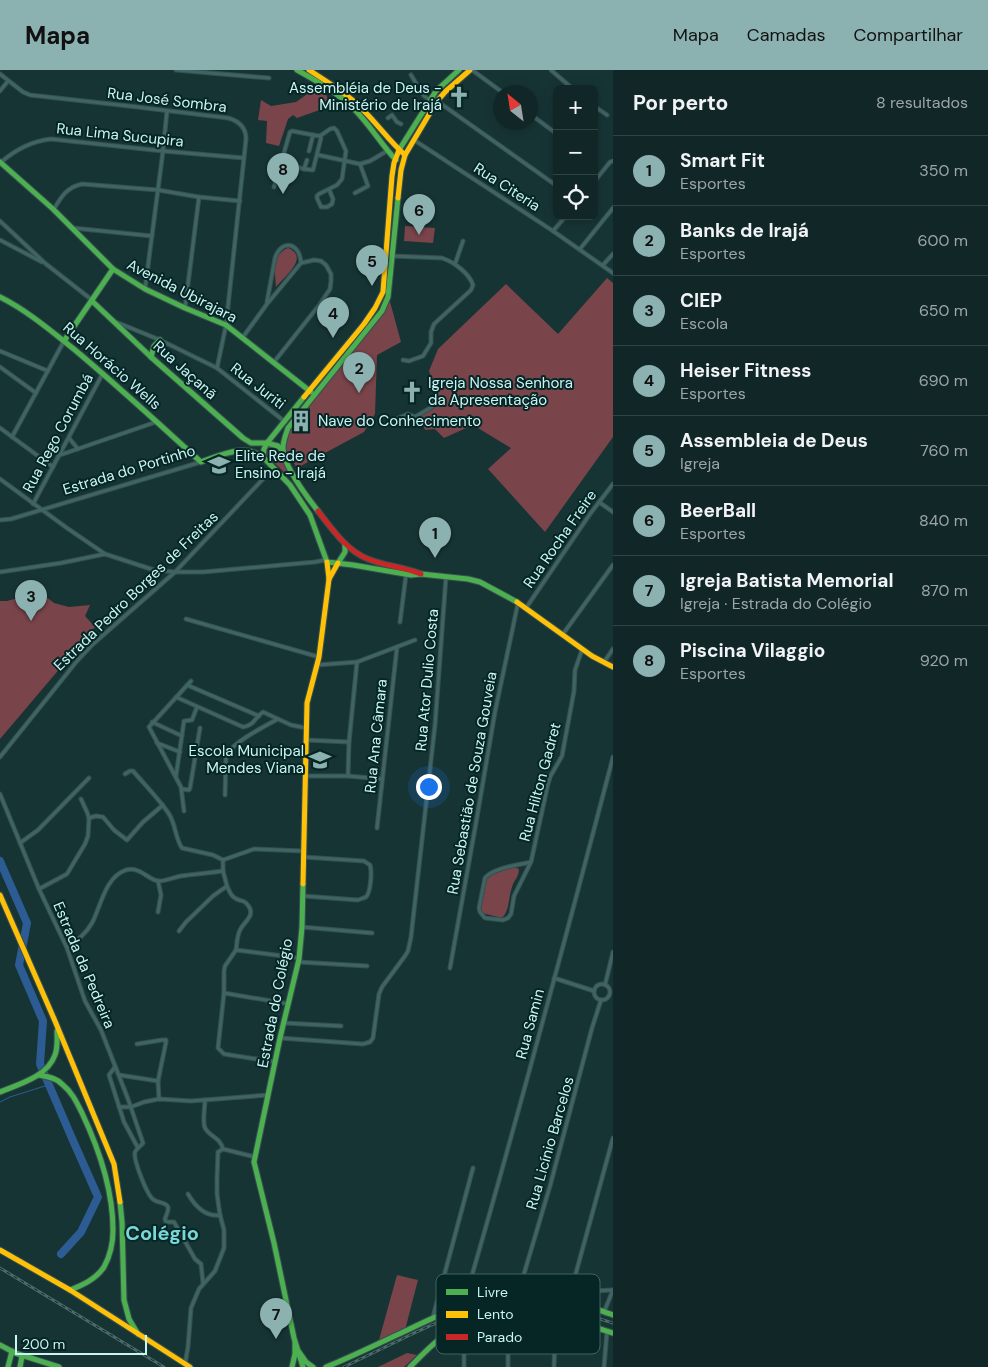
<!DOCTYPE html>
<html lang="pt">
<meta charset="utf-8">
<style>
:root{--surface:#112727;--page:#1e3333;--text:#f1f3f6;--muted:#9ca5a7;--line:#304444;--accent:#8bb1b1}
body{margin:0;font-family:"DM Sans",sans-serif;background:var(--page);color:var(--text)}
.controls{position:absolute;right:15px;top:15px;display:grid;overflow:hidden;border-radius:8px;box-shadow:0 2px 12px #0003}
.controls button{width:45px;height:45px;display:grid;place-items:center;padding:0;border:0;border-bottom:1px solid var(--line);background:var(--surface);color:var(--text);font:25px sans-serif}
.compass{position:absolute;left:493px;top:15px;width:45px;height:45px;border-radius:50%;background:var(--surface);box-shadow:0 2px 12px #0003;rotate:330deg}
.scale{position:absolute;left:15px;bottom:12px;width:132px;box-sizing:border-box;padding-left:5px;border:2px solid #c9f5f4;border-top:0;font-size:14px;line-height:18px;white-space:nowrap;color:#c9f5f4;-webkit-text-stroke:4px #062525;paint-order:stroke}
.you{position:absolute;left:428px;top:716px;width:18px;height:18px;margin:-12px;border:4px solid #fff;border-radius:50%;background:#1a73e8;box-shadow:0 0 0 8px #1a73e833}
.badge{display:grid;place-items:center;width:32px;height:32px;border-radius:50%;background:var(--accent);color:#111;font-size:16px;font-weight:700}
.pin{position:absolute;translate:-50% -41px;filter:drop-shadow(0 1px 2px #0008)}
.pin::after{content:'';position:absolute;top:26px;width:18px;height:15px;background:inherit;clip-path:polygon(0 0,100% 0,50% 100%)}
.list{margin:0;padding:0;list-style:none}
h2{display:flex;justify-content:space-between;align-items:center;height:65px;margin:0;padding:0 20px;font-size:21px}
h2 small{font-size:16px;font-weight:400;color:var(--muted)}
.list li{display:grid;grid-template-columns:32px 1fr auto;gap:15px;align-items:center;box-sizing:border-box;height:70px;padding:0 20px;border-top:1px solid var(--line)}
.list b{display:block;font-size:19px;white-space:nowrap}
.list p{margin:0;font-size:16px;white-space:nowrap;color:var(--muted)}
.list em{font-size:16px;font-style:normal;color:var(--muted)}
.icon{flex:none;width:28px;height:28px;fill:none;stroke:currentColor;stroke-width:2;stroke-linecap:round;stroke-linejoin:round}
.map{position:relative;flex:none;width:613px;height:1297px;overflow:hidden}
header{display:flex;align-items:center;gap:30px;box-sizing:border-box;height:70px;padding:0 25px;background:var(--accent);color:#111}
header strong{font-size:24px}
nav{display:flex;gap:28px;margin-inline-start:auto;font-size:18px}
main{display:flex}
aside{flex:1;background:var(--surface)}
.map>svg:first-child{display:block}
.green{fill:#79444a}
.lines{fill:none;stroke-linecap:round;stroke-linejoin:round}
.stream{stroke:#2c5c93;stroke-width:1}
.river{stroke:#2c5c93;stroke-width:8}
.street-casing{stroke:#374f4f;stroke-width:5}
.fast-casing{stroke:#374f4f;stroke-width:7}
.slow-casing{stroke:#374f4f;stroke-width:7}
.jam-casing{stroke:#374f4f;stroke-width:7}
.street{stroke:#3f6464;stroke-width:3}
.fast{stroke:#4caf50;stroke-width:5}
.slow{stroke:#ffc107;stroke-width:5}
.jam{stroke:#c62828;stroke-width:5}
.rail-casing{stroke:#4d6a6a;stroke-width:3}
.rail{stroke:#062525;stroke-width:1;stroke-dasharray:4;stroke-linecap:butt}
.labels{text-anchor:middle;stroke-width:4;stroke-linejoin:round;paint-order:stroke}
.poi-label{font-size:15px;fill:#c9f5f4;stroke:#062525;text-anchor:start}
.street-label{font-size:15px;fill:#c9f5f4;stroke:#062525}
.district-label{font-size:20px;font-weight:bold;fill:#79d7d7;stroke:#062525}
.key{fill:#062525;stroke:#406363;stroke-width:1}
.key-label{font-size:14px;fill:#c9f5f4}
</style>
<header>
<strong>Mapa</strong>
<nav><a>Mapa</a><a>Camadas</a><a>Compartilhar</a></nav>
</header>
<main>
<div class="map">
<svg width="613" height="1297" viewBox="0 0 613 1297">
<rect width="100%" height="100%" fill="#173434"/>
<g class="green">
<polygon points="317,17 325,22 330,34 325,38 297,48 293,45 288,49 279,76 266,73 267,51 258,50 261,30 271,36 296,32"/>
<polygon points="405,156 435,158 433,173 404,171"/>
<path d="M288,178C310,187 285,206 276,217C275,202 271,185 288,178Z"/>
<polygon points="607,208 613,213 613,367 545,462 488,399 511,378 473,355 444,368 435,359 425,360 419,346 432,337 428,330 438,324 429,301 438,279 506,214 558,264"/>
<polygon points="389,228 401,272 377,285 375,344 364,362 297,398 286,380 287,362"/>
<polygon points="268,376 281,380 290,403 287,405 265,384 265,380"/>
<polygon points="40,522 54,533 69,537 90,535 85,546 95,557 0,669 0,531 7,531"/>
<path d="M514,797L519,799C519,807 514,810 512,817C508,828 510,840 502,848L482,843L481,839L486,809L489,805Z"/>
<polygon points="397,1205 418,1210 405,1260 379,1270"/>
<polygon points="407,1283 417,1285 404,1297 378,1297"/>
</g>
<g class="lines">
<polyline class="stream" points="0,1032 10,1027 48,1015"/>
<polyline class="river" points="0,791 27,853 19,895 43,951 40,994 71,1066 98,1127 81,1162 61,1184"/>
<g class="street-casing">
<g id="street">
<polyline points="176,0 269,8"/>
<polyline points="472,0 502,22"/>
<polyline points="551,0 573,19"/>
<path d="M0,4L23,22L30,25L129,36L228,48C239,51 246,58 246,69L226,255L217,298"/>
<polyline points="411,5 424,26 430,30"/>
<polyline points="0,21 8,11"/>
<polyline points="437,31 557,116"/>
<polyline points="594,36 607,45"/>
<polyline points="530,44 557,64"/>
<polyline points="388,48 392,45 397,52 401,54"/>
<polyline points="414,70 553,161 613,203"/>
<polyline points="309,81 313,65 320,66 330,59 334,58 337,61 346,81 342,109 337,115 319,124 317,126 317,128 321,137 327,137 332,134 333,129 329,119"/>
<polyline points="318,85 360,94 370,91 387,81"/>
<polyline points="307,90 304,99 313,100 321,68 320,66"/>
<path d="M0,93C15,80 31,71 51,69L163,81L244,88"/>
<polyline points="281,93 304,99"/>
<polyline points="594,112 610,92 613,91"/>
<polyline points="274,117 290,62 292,61 313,65"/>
<polyline points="355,123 368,116 360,94"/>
<path d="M54,139C61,127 67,117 82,114L158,120L199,127L240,131"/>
<polyline points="0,151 46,194 92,230"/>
<polyline points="73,158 152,166"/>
<polyline points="553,161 566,146"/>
<polyline points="0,170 42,192"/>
<polyline points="580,179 613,138"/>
<path d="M392,186L442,188C454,192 469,203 473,215L471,220L434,254L431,262V273L423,286L409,291L403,290"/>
<polyline points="455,194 463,171"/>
<polyline points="603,195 613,184"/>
<polyline points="145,219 163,81 167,41"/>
<path d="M267,232L275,188C282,168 300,173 301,193"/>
<polyline points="185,238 199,127"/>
<polyline points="116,252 160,270 217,298 284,351"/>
<polyline points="243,267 267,234 301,193 314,190 321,191 326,195 331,204 331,211 330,219 320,234 274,292"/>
<polyline points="0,281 48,301"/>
<polyline points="0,297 36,323"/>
<polyline points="396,349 408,344 415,347 432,337"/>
<polyline points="0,358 53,397"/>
<polyline points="12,367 64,271"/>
<polyline points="69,368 78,379"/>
<polyline points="60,385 156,352"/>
<polyline points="0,409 67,458 105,484 154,500 175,502 203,502 315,492 325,490"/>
<polyline points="599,432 613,442"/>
<polyline points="33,434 103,303"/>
<polyline points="0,450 11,449 201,392"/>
<polyline points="0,502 61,493 105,484"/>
<polyline points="526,538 590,444 613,414"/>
<polyline points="186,549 319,587"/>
<polyline points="400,552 406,505"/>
<polyline points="563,564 613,495"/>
<polyline points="604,592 613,579"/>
<polyline points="317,595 357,592 415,570"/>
<polyline points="187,615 259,646"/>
<path d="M176,627L243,657C255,655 255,647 263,642L278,649"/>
<polyline points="152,652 182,666"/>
<polyline points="306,670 349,672"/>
<polyline points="157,673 180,682"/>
<polyline points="0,687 77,591 93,574 175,502 263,409 273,398"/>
<path d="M125,704L130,701H133C145,715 159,729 169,744C176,755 175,768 182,778L213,785L223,790"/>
<polyline points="176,706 184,651 192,650 197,637"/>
<polyline points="305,706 348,706 382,709"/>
<polyline points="348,706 349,672 357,592"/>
<polyline points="182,719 189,720 190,718 200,658"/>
<path d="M0,724L39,819L67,878L85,931L101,960L128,1029L143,1073C141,1076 137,1078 135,1082C133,1089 147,1126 154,1130C158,1133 166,1132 168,1137C169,1141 166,1145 165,1149L166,1152H174L195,1189L201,1194L203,1213"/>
<path d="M225,725L226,687C229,674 265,656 278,649L291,655L306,658"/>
<polyline points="184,741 181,717 149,657 191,611"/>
<polyline points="89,748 96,746 103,747 114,760 127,770 143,752 163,735"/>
<polyline points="377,758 397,577"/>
<polyline points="20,773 38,760 89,708"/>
<polyline points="223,790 254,779 303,781"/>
<path d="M531,792C518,795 493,798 485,808L479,838L480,842L485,848L503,850L508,848L511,844L514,826L531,792L548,714L550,707L562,686L574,621L575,600L582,580"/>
<path d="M227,816C230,823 232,828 239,830C243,831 244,831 246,833C258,845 244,851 240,860C237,866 237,873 236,880"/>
<polyline points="39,819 67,804 85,774 88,766 89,748 87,742 81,729"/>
<path d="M303,826L358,830C360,829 364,828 366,827C371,822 372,801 370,795L364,791L303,787"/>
<polyline points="158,842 161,825 158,811"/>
<polyline points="302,857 372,863"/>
<polyline points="179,861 186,852 213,826 227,816 223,801 223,790"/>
<path d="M67,877C77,870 86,864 92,853C101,836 105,807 126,800C139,796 149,810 158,811C163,812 175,807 181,806C195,804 209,803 223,801"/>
<polyline points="299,892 367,896"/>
<polyline points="450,898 476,753 495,642 518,533"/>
<polyline points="554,908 594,921"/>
<circle cx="602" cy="922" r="8"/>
<polyline points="605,915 613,882"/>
<polyline points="224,923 289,934"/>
<polyline points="284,953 341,956"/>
<polyline points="280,968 363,974 370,972 373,968 379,924 382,917 405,886 408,881 411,867 435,655 446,507"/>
<polyline points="137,974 162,970 166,970 166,972 158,1011 159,1029"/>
<polyline points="276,992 224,984 218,978 224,923 224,901 225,896 236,880 299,888"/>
<polyline points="115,997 109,1005 124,1052 138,1078"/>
<polyline points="119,1005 158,1011"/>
<path d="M205,1030C205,1038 202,1051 205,1058C210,1067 220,1067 223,1079L255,1087"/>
<polyline points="119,1037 131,1037 144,1032 159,1029 191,1031 268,1025"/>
<path d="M188,1124C195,1136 206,1147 220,1145"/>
<polyline points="571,1221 613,1068"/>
<polyline points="521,1222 521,1214 550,1116 592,958 601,930"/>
<polyline points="550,1223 613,1220"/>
<path d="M460,1235L466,1226C518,1047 566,867 613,687"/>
<polyline points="604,1242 613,1220"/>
<polyline points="433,1247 473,1098"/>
<polyline points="464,1255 464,1297"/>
<polyline points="509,1268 555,1268"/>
<polyline points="185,1294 188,1277 191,1238 199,1219 215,1201 224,1178 224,1160 220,1145 217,1124 217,1109 218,1082 223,1079"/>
<polyline points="508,1297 508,1244"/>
<polyline points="554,1297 555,1268 558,1248"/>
<polyline points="604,1297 607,1261"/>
</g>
</g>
<g class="fast-casing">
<g id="fast">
<path d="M297,0C317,11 338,23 354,39C370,55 381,74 396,90"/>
<polyline points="399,80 436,21 459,0"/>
<polyline points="0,92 53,139 113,199 145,219 185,238 226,255 311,322"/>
<path d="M0,227C28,241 51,261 75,280C118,316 159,354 201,392C221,385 244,373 263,387"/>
<polyline points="92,231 151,287 243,368 251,373 267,373"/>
<polyline points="64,271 113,199"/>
<polyline points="151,287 154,276 160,270"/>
<polyline points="304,327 267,373 264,379 263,387 290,415 310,445 327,492 353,495 411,505 421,504 468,509 480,512 517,532"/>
<polyline points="267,373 278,376 283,381"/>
<path d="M318,441C307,427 283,395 283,378C283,371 286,364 288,358L382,241L388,227L398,128"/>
<polyline points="338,493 345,482 345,474"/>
<polyline points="303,814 302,857 299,889 280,968 254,1092 274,1173 294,1268 303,1297"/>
<path d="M39,1005C48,1007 57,1008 63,1015C72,1022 77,1033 82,1043C99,1079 113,1120 113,1160C113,1173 110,1186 104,1197C96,1209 83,1215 70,1220"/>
<path d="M0,1022C19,1014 47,1007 55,985C58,977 57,969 57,961"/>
<polyline points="120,1132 122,1152 124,1230 129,1249 138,1264"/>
<polyline points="0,1275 15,1283 59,1297"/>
<polyline points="299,1282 306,1292 313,1297"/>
<polyline points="8,1297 12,1281"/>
<polyline points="20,1297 22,1286"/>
<polyline points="292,1297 295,1284 295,1273"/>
<path d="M326,1297C351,1287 375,1275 399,1264C441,1244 485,1221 532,1223C560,1224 587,1236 613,1245"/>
<path d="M410,1297C424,1283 439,1267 457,1257C506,1231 563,1247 613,1263"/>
</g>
</g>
<g class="slow-casing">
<g id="slow">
<path d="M309,0C329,13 349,25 365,42C379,56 390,72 405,85L401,100L398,128"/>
<polyline points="405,85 437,31 446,21 470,0"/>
<polyline points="304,327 364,254 375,238 383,222 392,106 394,93 399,80"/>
<polyline points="327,492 329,509"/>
<polyline points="517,532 592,586 613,597"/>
<polyline points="303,814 307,633 319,587 329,509 338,493"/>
<polyline points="0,825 55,951 114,1094 120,1132"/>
<polyline points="0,1180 70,1220 190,1297"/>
</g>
</g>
<g class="jam-casing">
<path id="jam" d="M318,441C332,459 347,481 368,489C385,496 404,497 421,504"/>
</g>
<use href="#street" class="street"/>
<use href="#fast" class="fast"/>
<use href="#slow" class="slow"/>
<use href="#jam" class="jam"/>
<g class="rail-casing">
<g id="rail">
<polyline points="0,1198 164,1297"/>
<path d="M344,1297C366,1286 388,1276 410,1265C440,1251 471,1236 504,1234C542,1231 578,1242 613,1253"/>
</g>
</g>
<use href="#rail" class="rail"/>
</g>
<defs>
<g id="church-bare" transform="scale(1.725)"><path d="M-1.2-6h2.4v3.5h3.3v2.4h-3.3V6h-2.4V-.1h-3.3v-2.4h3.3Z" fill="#8bb1b1" stroke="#062525" stroke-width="2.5" paint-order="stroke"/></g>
<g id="building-bare" transform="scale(1.725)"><path d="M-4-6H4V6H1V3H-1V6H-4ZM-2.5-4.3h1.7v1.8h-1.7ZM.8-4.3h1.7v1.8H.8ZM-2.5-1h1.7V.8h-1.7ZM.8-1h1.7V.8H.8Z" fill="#8bb1b1" stroke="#062525" stroke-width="2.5" paint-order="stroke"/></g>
<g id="school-bare" transform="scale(1.725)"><path d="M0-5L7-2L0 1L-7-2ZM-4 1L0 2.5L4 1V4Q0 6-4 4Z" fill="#8bb1b1" stroke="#062525" stroke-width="2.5" paint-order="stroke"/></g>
</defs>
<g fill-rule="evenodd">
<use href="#church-bare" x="459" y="27"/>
<use href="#church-bare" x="412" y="322"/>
<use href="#building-bare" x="301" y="351"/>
<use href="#school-bare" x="219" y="395"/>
<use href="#school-bare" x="320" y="690"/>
</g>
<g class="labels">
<g class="poi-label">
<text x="442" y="23" text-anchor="end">Assembléia de Deus -<tspan x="442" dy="17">Ministério de Irajá</tspan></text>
<text x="428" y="318">Igreja Nossa Senhora<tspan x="428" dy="17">da Apresentação</tspan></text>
<text x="318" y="356">Nave do Conhecimento</text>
<text x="235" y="391">Elite Rede de<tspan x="235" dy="17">Ensino - Irajá</tspan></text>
<text x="304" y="686" text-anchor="end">Escola Municipal<tspan x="304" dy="17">Mendes Viana</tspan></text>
</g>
<g class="street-label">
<text transform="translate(167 30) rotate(7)" y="5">Rua José Sombra</text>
<text transform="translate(120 65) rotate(6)" y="5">Rua Lima Sucupira</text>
<text transform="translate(507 117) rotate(33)" y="5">Rua Citeria</text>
<text transform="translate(182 221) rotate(27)" y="5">Avenida Ubirajara</text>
<text transform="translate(112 296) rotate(41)" y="5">Rua Horácio Wells</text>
<text transform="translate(185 300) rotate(42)" y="5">Rua Jaçanã</text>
<text transform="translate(258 316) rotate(38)" y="5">Rua Juriti</text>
<text transform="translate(58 363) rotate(-62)" y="5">Rua Rego Corumbá</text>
<text transform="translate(129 400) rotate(-17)" y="5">Estrada do Portinho</text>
<text transform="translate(560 469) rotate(-55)" y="5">Rua Rocha Freire</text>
<text transform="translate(136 521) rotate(-44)" y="5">Estrada Pedro Borges de Freitas</text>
<text transform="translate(427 610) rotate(-85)" y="5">Rua Ator Dulio Costa</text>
<text transform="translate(376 666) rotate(-84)" y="5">Rua Ana Câmara</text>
<text transform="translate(540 712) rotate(-75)" y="5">Rua Hilton Gadret</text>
<text transform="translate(472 713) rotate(-80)" y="5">Rua Sebastião de Souza Gouveia</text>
<text transform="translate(84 895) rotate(67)" y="5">Estrada da Pedreira</text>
<text transform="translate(275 933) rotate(-79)" y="5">Estrada do Colégio</text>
<text transform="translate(530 954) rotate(-75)" y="5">Rua Samin</text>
<text transform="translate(550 1073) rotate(-74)" y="5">Rua Licínio Barcelos</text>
</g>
<g class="district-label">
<text x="162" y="1170">Colégio</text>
</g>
</g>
<rect x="436" y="1204" width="164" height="80" rx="8" class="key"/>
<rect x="446" y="1219" width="22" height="6" fill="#4caf50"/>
<rect x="446" y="1241" width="22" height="7" fill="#ffc107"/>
<rect x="446" y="1264" width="22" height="6" fill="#c62828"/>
<g class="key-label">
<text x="477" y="1227">Livre</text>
<text x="477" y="1249">Lento</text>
<text x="477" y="1272">Parado</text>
</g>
</svg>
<div class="controls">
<button>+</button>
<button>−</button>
<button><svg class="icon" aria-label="locate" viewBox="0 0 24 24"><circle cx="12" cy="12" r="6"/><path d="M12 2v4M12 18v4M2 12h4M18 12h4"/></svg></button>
</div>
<svg class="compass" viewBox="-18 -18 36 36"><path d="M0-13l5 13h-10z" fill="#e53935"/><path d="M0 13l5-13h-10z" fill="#9ca5a7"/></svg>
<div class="scale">200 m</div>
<div class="you"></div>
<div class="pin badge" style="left:435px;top:488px">1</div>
<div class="pin badge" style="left:359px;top:323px">2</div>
<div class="pin badge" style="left:31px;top:551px">3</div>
<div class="pin badge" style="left:333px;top:268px">4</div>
<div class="pin badge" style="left:372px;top:216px">5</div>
<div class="pin badge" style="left:419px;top:165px">6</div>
<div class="pin badge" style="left:276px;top:1269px">7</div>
<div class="pin badge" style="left:283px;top:124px">8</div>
</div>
<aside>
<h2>Por perto<small>8 resultados</small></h2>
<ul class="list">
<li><span class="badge">1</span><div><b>Smart Fit</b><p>Esportes</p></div><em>350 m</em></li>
<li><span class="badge">2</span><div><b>Banks de Irajá</b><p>Esportes</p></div><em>600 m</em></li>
<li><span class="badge">3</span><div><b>CIEP</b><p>Escola</p></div><em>650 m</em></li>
<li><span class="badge">4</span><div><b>Heiser Fitness</b><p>Esportes</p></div><em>690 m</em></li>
<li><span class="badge">5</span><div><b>Assembleia de Deus</b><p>Igreja</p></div><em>760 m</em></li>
<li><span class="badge">6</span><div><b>BeerBall</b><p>Esportes</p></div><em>840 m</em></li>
<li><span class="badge">7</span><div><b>Igreja Batista Memorial</b><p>Igreja · Estrada do Colégio</p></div><em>870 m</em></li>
<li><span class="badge">8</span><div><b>Piscina Vilaggio</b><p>Esportes</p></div><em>920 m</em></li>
</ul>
</aside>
</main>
